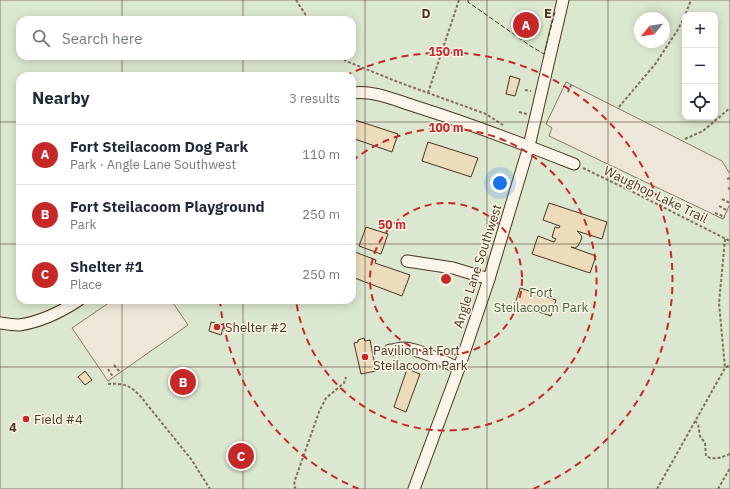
<!DOCTYPE html>
<meta charset="utf-8">
<style>
:root{--surface:#fff;--page:#f2f2f3;--text:#1f2937;--muted:#747a83;--line:#e0e1e3;--accent:#c62828}
body{margin:0;font-family:"IBM Plex Sans",sans-serif;background:var(--page);color:var(--text)}
.controls{position:absolute;right:12px;top:12px;display:grid;overflow:hidden;border-radius:8px;box-shadow:0 2px 10px #0003}
.controls button{width:36px;height:36px;display:grid;place-items:center;padding:0;border:0;border-bottom:1px solid var(--line);background:var(--surface);color:var(--text);font:20px sans-serif}
.compass{position:absolute;left:634px;top:12px;width:36px;height:36px;border-radius:50%;background:var(--surface);box-shadow:0 2px 10px #0003;rotate:240deg}
.you{position:absolute;left:500px;top:183px;width:14px;height:14px;margin:-10px;border:3px solid #fff;border-radius:50%;background:#1a73e8;box-shadow:0 0 0 6px #1a73e833}
.badge{display:grid;place-items:center;width:26px;height:26px;border-radius:50%;background:var(--accent);color:#fff;font-size:13px;font-weight:700}
.pin{position:absolute;translate:-50% -50%;border:2px solid #fff;box-shadow:0 1px 4px #0006}
.list{margin:0;padding:0;list-style:none}
h2{display:flex;justify-content:space-between;align-items:center;height:52px;margin:0;padding:0 16px;font-size:17px}
h2 small{font-size:13px;font-weight:400;color:var(--muted)}
.list li{display:grid;grid-template-columns:26px 1fr auto;gap:12px;align-items:center;box-sizing:border-box;height:60px;padding:0 16px;border-top:1px solid var(--line)}
.list b{display:block;font-size:15px;white-space:nowrap}
.list p{margin:0;font-size:13px;white-space:nowrap;color:var(--muted)}
.list em{font-size:13px;font-style:normal;color:var(--muted)}
.icon{flex:none;width:22px;height:22px;fill:none;stroke:currentColor;stroke-width:2;stroke-linecap:round;stroke-linejoin:round}
.map{position:relative;flex:none;width:730px;height:489px;overflow:hidden}
.search{position:absolute;background:var(--surface);box-shadow:0 2px 10px #0003;left:16px;top:16px;width:340px;height:44px;display:flex;align-items:center;gap:10px;box-sizing:border-box;padding:0 14px;border-radius:12px;color:var(--muted);font-size:15px}
.panel{position:absolute;background:var(--surface);box-shadow:0 2px 10px #0003;left:16px;top:72px;width:340px;height:232px;border-radius:12px}
.map>svg:first-child{display:block}
.green{fill:#dce7d0;stroke:#887966;fill-rule:evenodd}
.parking{fill:#ede7d9;stroke:#887966}
.building{fill:#ecdcbc;stroke:#4a3520}
.lines{fill:none;stroke-linecap:round;stroke-linejoin:round}
.minor-casing{stroke:#4a3520;stroke-width:13}
.path{stroke:#7f6f5c;stroke-width:2;stroke-dasharray:3 2;stroke-linecap:butt}
.minor{stroke:#fbf6e9;stroke-width:11}
.fence{stroke:#4a3520;stroke-width:1;stroke-dasharray:5 2;stroke-linecap:butt}
.grid{fill:none;stroke:#4a3520;stroke-width:1;stroke-opacity:0.55}
.ring{fill:none;stroke:#c62828;stroke-width:2;stroke-dasharray:7 5}
.poi-dot{fill:#c62828;stroke:#fbf6e9;stroke-width:1.5}
.labels{text-anchor:middle;stroke-width:3;stroke-linejoin:round;paint-order:stroke}
.street-label{font-size:13px;fill:#4a3520;stroke:#fbf6e9}
.park-label{font-size:13px;fill:#436837;stroke:#fbf6e9}
.poi-label{font-size:13px;fill:#4a3520;stroke:#fbf6e9;text-anchor:start}
.grid-label{font-size:13px;text-anchor:middle;font-weight:bold;fill:#4a3520;stroke:#fbf6e9;stroke-width:3;stroke-linejoin:round;paint-order:stroke}
.centre{fill:#c62828;stroke:#fbf6e9;stroke-width:2}
.ring-label{font-size:12px;text-anchor:middle;font-weight:bold;fill:#c62828;stroke:#fbf6e9;stroke-width:3;stroke-linejoin:round;paint-order:stroke}
</style>
<div class="map">
<svg width="730" height="489" viewBox="0 0 730 489">
<rect width="100%" height="100%" fill="#fbf6e9"/>
<path class="green" d="M0,0H730V489H0ZM685,15H715V117H685ZM640,18H664V42H640ZM20,20H352V56H20ZM20,76H352V300H20Z"/>
<g class="parking">
<polygon points="566,82 722,161 730,174 730,204 723,219 549,136 552,128 546,124"/>
<polygon points="113,300 171,300 188,325 108,381 72,328"/>
</g>
<g class="building">
<polygon points="510,76 520,79 515,96 506,94"/>
<polygon points="352,119 398,134 392,152 352,138"/>
<polygon points="428,142 478,158 471,177 422,161"/>
<polygon points="549,203 607,222 602,239 577,231 581,235 582,238 578,246 575,248 571,247 596,256 590,273 532,254 538,236 554,242 556,239 552,237 555,227 559,228 560,226 543,220"/>
<polygon points="366,227 388,234 381,254 359,246"/>
<polygon points="355,252 376,260 375,263 410,275 402,296 352,277 352,261"/>
<polygon points="520,288 556,300 551,316 515,304"/>
<polygon points="211,322 224,325 221,335 209,331"/>
<polygon points="364,338 365,341 370,340 376,371 361,374 354,343 358,342 358,340"/>
<polygon points="407,369 420,374 406,412 394,407"/>
<polygon points="85,371 92,380 85,385 78,377"/>
<polygon points="240,444 253,459 242,469 229,454"/>
</g>
<g class="lines">
<g class="minor-casing">
<g id="minor">
<path d="M352,93C373,90 395,100 414,106C468,123 521,143 574,164"/>
<polyline points="407,261 453,268 489,279"/>
<path d="M0,323C6,324 12,325 19,325C40,322 61,312 79,300"/>
<path d="M390,350C394,350 399,348 403,348C418,348 444,362 459,368"/>
<polyline points="414,489 459,368 489,279 529,146 563,0"/>
</g>
</g>
<g class="path">
<polyline points="296,0 309,20"/>
<polyline points="340,56 346,61 398,82 486,114 503,125"/>
<polyline points="525,90 531,91"/>
<polyline points="568,92 572,83"/>
<polyline points="428,93 459,0"/>
<polyline points="619,107 656,63 677,31 684,18 691,0"/>
<polyline points="519,112 527,114"/>
<polyline points="685,139 703,131 730,108"/>
<polyline points="583,168 637,194 730,241"/>
<polyline points="727,179 730,178"/>
<polyline points="728,188 730,189"/>
<polyline points="722,199 730,203"/>
<polyline points="719,206 728,211"/>
<polyline points="715,213 725,217"/>
<polyline points="725,239 719,303 725,368"/>
<polyline points="114,365 120,372"/>
<polyline points="108,369 113,377"/>
<path d="M108,384C124,383 130,385 141,397L191,459L210,489"/>
<path d="M695,421L698,424L700,436L705,443L706,456C714,461 722,457 730,454"/>
<polyline points="296,489 294,486 295,480 319,412 326,398 344,383 346,377"/>
<polyline points="657,489 725,368 730,365"/>
<polyline points="718,489 730,468"/>
</g>
<use href="#minor" class="minor"/>
<polyline class="fence" points="468,0 468,2 532,47 544,54 555,12"/>
</g>
<path class="grid" d="M122,0V20M243,0V20M365,0V489M487,0V489M608,0V489M122,56V76M243,56V76M0,122H20M352,122H730M0,244H20M352,244H730M122,300V489M243,300V489M0,367H730"/>
<g class="ring">
<circle cx="446" cy="279" r="76"/>
<path d="M352 161A151 151 0 1 1 296 300"/>
<path d="M359 489A227 227 0 0 1 220 301M345 76A227 227 0 1 1 533 489"/>
</g>
<g class="poi-dot">
<circle cx="217" cy="327" r="4"/>
<circle cx="365" cy="357" r="4"/>
<circle cx="26" cy="419" r="4"/>
</g>
<g class="labels">
<g class="street-label">
<text transform="translate(656 194) rotate(26)" y="5">Waughop Lake Trail</text>
<text transform="translate(477 266) rotate(-72)" y="5">Angle Lane Southwest</text>
</g>
<g class="park-label">
<text x="541" y="297">Fort<tspan x="541" dy="15">Steilacoom Park</tspan></text>
</g>
<g class="poi-label">
<text x="225" y="332">Shelter #2</text>
<text x="373" y="355">Pavilion at Fort<tspan x="373" dy="15">Steilacoom Park</tspan></text>
<text x="34" y="424">Field #4</text>
</g>
</g>
<g class="grid-label">
<text x="426" y="18">D</text>
<text x="548" y="18">E</text>
<text x="13" y="432">4</text>
</g>
<circle cx="446" cy="279" r="6" class="centre"/>
<g class="ring-label">
<text x="446" y="56">150 m</text>
<text x="446" y="132">100 m</text>
<text x="392" y="229">50 m</text>
</g>
</svg>
<div class="controls">
<button>+</button>
<button>−</button>
<button><svg class="icon" aria-label="locate" viewBox="0 0 24 24"><circle cx="12" cy="12" r="6"/><path d="M12 2v4M12 18v4M2 12h4M18 12h4"/></svg></button>
</div>
<svg class="compass" viewBox="-18 -18 36 36"><path d="M0-13l5 13h-10z" fill="#e53935"/><path d="M0 13l5-13h-10z" fill="#747a83"/></svg>
<div class="you"></div>
<div class="pin badge" style="left:526px;top:25px">A</div>
<div class="pin badge" style="left:183px;top:382px">B</div>
<div class="pin badge" style="left:241px;top:456px">C</div>
<div class="search"><svg class="icon" aria-label="search" viewBox="0 0 24 24"><circle cx="10" cy="10" r="6"/><path d="M15 15l6 6"/></svg>Search here</div>
<section class="panel">
<h2>Nearby<small>3 results</small></h2>
<ul class="list">
<li><span class="badge">A</span><div><b>Fort Steilacoom Dog Park</b><p>Park · Angle Lane Southwest</p></div><em>110 m</em></li>
<li><span class="badge">B</span><div><b>Fort Steilacoom Playground</b><p>Park</p></div><em>250 m</em></li>
<li><span class="badge">C</span><div><b>Shelter #1</b><p>Place</p></div><em>250 m</em></li>
</ul>
</section>
</div>
